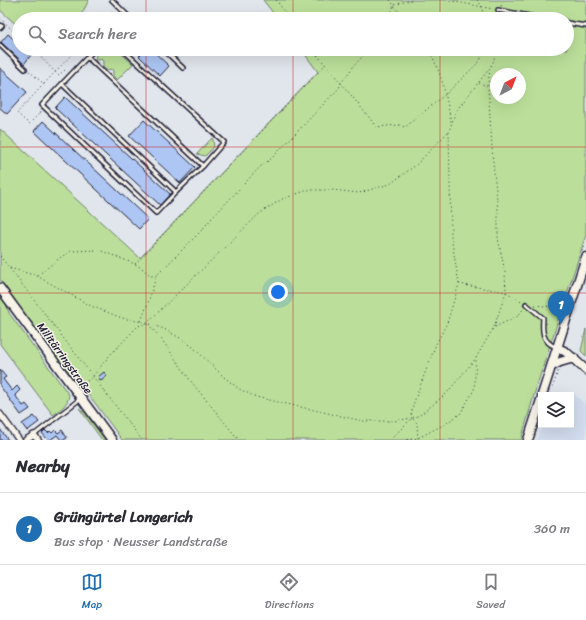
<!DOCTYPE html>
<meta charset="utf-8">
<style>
:root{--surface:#fff;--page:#f7f7f7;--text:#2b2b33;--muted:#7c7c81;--line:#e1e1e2;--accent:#1f6fb2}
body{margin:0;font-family:Sriracha,sans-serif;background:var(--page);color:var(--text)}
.controls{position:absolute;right:12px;bottom:12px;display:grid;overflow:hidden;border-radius:0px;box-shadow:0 4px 16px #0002}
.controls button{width:36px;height:36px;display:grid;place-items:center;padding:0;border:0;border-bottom:1px solid var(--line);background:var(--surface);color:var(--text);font:20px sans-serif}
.compass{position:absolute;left:490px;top:68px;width:36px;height:36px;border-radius:50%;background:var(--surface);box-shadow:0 4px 16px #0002;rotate:42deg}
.you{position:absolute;left:278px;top:292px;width:14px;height:14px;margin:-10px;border:3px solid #fff;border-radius:50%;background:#1a73e8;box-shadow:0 0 0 6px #1a73e833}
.badge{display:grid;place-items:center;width:26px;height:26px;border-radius:50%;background:var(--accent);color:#fff;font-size:13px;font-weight:700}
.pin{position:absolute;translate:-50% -33px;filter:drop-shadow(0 1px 2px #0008)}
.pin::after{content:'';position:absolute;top:21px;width:14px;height:12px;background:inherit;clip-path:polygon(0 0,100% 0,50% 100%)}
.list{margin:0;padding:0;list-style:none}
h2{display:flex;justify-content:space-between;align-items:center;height:52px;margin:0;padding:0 16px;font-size:17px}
h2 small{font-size:13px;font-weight:400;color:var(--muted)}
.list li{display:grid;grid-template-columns:26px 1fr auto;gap:12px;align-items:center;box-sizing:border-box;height:72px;padding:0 16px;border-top:1px solid var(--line)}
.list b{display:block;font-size:15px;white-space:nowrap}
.list p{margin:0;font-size:13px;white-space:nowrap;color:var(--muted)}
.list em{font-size:13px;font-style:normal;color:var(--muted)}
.icon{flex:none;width:22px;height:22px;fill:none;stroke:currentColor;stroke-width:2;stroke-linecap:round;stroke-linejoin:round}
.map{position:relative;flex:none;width:586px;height:440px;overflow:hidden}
.search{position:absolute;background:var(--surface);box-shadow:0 4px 16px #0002;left:12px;right:12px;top:12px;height:44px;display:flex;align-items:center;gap:10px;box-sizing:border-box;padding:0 14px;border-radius:22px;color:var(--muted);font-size:15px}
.sheet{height:124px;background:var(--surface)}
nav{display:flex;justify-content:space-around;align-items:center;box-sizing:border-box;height:56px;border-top:1px solid var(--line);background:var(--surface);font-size:11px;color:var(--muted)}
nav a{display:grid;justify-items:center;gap:2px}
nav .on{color:var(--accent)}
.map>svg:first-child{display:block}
.built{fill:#d1dcee}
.green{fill:#bbdf9a;stroke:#6e806a;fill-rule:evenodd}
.building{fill:#adc6f4;stroke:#22223b}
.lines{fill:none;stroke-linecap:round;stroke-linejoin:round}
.lane-casing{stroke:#22223b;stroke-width:6}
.street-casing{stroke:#22223b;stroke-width:8}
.secondary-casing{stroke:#22223b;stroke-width:11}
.path{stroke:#22223b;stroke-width:1;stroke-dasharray:1 3;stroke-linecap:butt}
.lane{stroke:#f7f3e8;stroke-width:3}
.street{stroke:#f7f3e8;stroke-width:5.5}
.secondary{stroke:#f7f3e8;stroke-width:8}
.grid{fill:none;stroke:#d62828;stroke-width:1;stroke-opacity:0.55}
.labels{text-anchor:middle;stroke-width:3;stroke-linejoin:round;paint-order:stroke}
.street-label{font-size:11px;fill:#22223b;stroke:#f7f3e8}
</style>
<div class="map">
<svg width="586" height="440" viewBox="0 0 586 440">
<rect width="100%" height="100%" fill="#e1e6ec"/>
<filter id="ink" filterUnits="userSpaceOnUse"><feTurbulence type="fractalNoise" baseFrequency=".025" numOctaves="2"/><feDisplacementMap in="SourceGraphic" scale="8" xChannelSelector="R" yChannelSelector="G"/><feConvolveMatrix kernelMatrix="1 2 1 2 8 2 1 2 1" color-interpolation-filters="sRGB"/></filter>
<g filter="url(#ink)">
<polygon class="built" points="573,393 586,405 586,440 537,440 539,433 546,425 571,425 571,396"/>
<g class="green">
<polygon points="0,0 89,0 79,19 19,19 19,27 0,10"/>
<path d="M263,0H586V235L537,385L521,440H122L95,403L55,355L0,280V129L140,258L318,72L301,49H567V19H278ZM496,74H520V98H496Z"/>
<polygon points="102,49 116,49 133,64 117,80 113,76 113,71 112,69 106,70 103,67 103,61 101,59 98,60 95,60 96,55"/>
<polygon points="212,138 213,140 214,147 205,156 197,154"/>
<path d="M0,296L6,304L9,313L69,395C68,405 60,410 53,415L0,344Z"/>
<polygon points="586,329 586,356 581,351"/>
<polygon points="79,408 84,412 105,440 102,440"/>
</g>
<g class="building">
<polygon points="8,34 19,44 19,49 24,49 31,55 24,64 1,42"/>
<polygon points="146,49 151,49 169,66 160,76 139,56"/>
<polygon points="0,68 27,92 7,114 0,108"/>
<polygon points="65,97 170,194 160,205 55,108"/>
<polygon points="144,120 195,167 180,183 129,136"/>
<polygon points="43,121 148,219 139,229 34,131"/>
<polygon points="0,370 6,377 3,379 12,391 17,386 20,390 15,395 23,406 26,404 30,409 21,415 0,386"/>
<polygon points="104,372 107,376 101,381 98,377"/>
<polygon points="34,416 39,422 27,431 22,424"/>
<polygon points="0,429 8,440 0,440"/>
<polygon points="45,430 48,433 50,431 52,433 55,430 58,433 62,430 67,438 64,440 61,440 57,435 50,440 48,440 42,433"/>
</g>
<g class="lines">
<g class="lane-casing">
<g id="lane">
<polyline points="112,0 127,15"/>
<polyline points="498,10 545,19"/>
<polyline points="123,19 127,15 132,19"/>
<polyline points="567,23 586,26"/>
<polyline points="0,25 2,26 0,28"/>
<polyline points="0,45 25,69"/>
<polyline points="122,49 224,142 203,166 176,192"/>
<polyline points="163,49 183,68"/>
<polyline points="87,57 203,166"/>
<polyline points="62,84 176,192 156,213 42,105 95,49"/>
<path d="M526,304L543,318C542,331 542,342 556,347"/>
<polyline points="34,435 80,399"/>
</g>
</g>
<g class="street-casing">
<g id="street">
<polyline points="0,414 19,440"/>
<polyline points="26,440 34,435 38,440"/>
</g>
</g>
<g class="secondary-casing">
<g id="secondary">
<polyline points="0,288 112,440"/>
<polyline points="558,348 566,352 586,370"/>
<polyline points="552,366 560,362 574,358"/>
<polyline points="542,395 586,257"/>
<polyline points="528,440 541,400"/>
</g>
</g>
<g class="path">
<polyline points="276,0 290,19"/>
<polyline points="390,0 404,19"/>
<polyline points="446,0 493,9"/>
<polyline points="477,0 482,6 483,19"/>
<polyline points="501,6 505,0"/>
<polyline points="0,18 4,22"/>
<polyline points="106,19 115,9"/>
<polyline points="389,19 394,5 411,0"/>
<polyline points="497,19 497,14"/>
<polyline points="6,24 19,36"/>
<polyline points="33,49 55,72 77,49"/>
<polyline points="312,49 341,83 353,67 369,49"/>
<path d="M427,49C441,66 447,101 451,122"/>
<polyline points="29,71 44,84 17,113 29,124 42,111"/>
<polyline points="479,83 487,86"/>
<polyline points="44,84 55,72 59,75 65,70 67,72"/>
<polyline points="582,251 586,238"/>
<polyline points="0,256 142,440"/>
<polyline points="135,264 325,65"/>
<polyline points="10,268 37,276 91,306 122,318 147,323 164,329 182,339 193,347 224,377 239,389 256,397 363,421 394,421 412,418 411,414 414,402 436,344 447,323 459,284 451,236 449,131 456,111 490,68 494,60 495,49"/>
<polyline points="38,275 61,257 71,251 99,250 135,264 143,269 151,276 156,276 201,231 212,218 260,167 272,158 339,88 341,83 368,116 376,127 399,125 405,127 446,94 480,61 484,49"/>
<polyline points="459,284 506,292 523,302"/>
<polyline points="535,305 562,308"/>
<polyline points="141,321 148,303 156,277"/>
<polyline points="148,324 160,337 193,384 239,440"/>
<polyline points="495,327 518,316 524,308"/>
<polyline points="81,386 93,376 110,355 138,326 147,323 259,214 282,199 308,190 332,190 359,193 390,184 416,165 449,131"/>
<polyline points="550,395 558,371"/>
<polyline points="413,419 417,423 418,440"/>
<polyline points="390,440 412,418 420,415 446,394 476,358 494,327 506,292 505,272 498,238 498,210 493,162 488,86 490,68"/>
<polyline points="407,440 418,438 445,424 460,414 474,390 476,360"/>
</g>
<use href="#lane" class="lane"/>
<use href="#street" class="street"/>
<use href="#secondary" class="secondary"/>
</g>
</g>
<path class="grid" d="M146,0V19M293,0V19M440,0V19M146,49V440M293,49V440M440,49V440M0,147H586M0,293H586"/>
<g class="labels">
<g class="street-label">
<text transform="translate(65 358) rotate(54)" y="4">Militärringstraße</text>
</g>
</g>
</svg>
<div class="controls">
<button><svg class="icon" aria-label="layers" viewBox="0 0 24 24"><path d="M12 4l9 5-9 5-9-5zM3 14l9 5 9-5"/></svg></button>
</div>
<svg class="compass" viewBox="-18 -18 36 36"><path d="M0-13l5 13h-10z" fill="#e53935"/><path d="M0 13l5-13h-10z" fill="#7c7c81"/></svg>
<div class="you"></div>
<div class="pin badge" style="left:561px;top:324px">1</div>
<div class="search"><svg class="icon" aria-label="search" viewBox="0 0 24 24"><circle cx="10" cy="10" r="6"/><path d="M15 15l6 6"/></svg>Search here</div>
</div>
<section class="sheet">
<h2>Nearby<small></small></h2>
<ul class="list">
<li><span class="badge">1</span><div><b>Grüngürtel Longerich</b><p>Bus stop · Neusser Landstraße</p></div><em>360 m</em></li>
</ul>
</section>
<nav>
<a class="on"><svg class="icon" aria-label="map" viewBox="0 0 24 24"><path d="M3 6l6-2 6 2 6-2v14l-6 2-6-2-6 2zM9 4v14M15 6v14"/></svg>Map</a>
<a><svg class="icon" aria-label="directions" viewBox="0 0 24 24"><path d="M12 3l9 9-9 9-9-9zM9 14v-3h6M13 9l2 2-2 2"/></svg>Directions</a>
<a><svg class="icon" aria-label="saved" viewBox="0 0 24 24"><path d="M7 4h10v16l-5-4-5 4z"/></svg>Saved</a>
</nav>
